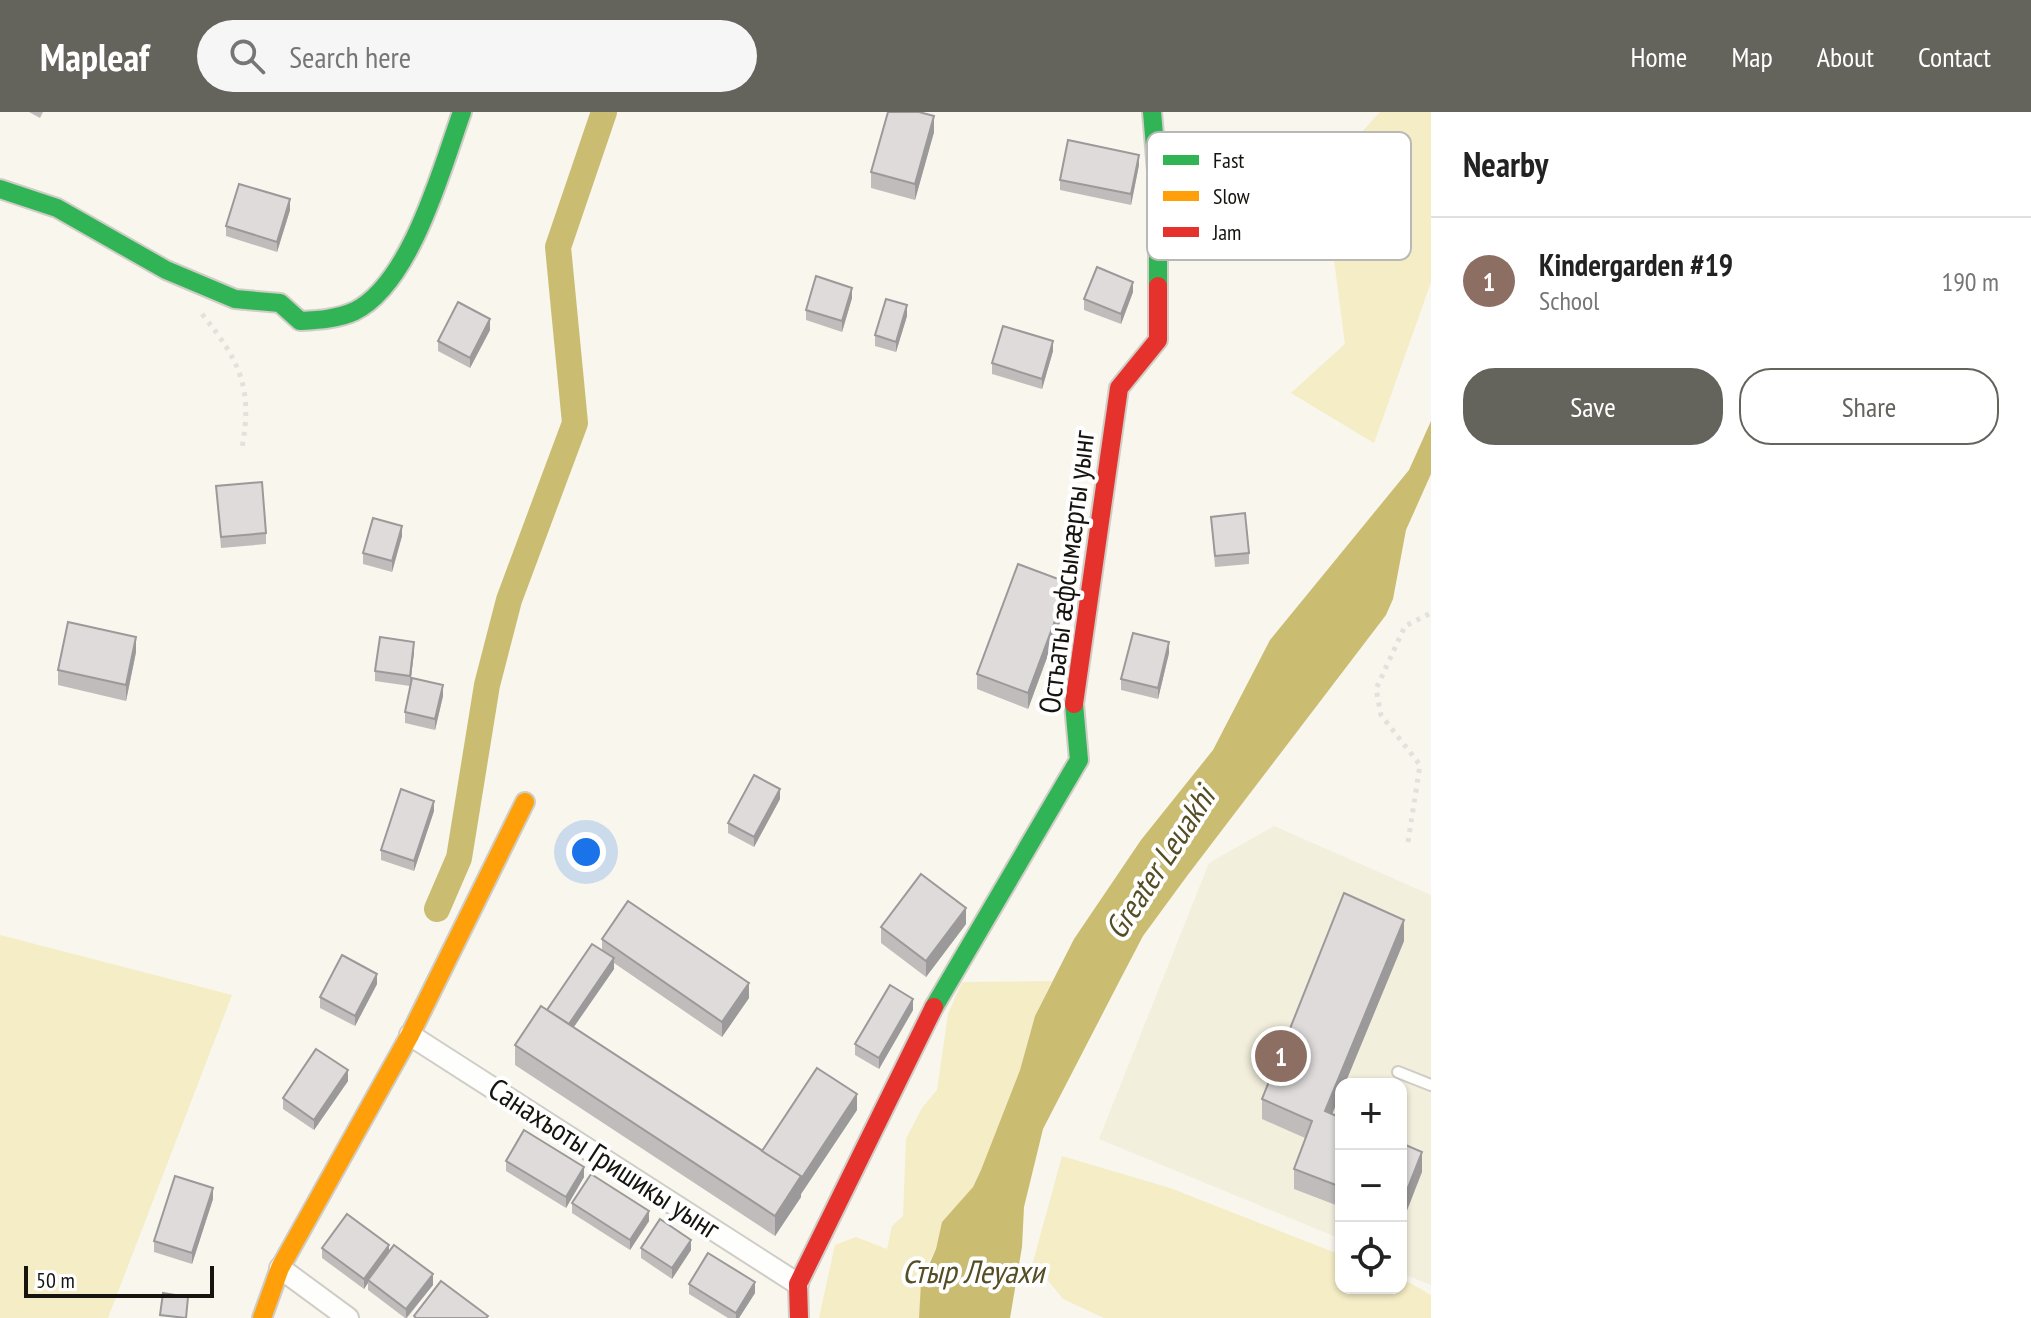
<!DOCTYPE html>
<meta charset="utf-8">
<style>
:root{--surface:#fff;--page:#f6f6f6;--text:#222;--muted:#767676;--line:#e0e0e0;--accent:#64635c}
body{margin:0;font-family:"PT Sans Narrow",sans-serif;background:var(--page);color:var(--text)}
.controls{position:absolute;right:24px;bottom:24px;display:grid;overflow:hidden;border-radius:16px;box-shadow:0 2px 6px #0004}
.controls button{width:72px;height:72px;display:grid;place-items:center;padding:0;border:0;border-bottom:2px solid var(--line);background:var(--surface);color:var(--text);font:40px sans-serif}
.scale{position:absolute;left:24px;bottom:20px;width:190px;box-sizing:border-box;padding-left:8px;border:4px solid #15140e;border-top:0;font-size:22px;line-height:28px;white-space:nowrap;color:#15140e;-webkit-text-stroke:6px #fff;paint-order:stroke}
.you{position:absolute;left:586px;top:740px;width:28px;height:28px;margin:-20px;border:6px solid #fff;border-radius:50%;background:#1a73e8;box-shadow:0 0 0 12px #1a73e833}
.badge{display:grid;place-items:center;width:52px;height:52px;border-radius:50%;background:var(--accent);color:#fff;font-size:26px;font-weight:700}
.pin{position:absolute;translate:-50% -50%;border:4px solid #fff;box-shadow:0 2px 8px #0006}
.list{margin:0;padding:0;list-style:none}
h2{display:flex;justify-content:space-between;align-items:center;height:104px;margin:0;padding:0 32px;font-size:34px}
h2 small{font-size:26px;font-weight:400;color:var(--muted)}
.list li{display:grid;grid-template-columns:52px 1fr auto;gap:24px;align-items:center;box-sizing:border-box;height:128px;padding:0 32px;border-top:2px solid var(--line)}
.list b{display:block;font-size:30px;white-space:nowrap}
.list p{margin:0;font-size:26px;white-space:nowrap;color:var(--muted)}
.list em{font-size:26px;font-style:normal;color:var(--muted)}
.actions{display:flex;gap:16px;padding:24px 32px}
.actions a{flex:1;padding:18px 0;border:2px solid var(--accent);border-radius:32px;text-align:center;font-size:28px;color:var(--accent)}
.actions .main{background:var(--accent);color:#fff}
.icon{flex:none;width:44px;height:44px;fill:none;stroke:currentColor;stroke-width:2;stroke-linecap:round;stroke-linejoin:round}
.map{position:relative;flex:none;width:1431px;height:1206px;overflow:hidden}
header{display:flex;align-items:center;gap:48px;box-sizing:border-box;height:112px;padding:0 40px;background:var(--accent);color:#fff}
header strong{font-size:38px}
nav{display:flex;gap:44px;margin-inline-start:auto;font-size:28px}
.search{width:560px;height:72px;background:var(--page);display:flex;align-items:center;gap:20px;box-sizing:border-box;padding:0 28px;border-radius:44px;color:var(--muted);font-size:30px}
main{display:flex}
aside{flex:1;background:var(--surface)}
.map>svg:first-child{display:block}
.built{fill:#f2efdd}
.green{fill:#f4edc6}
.water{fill:#cabd72}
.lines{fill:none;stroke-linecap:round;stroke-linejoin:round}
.canal{stroke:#cabd72;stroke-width:26}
.lane-casing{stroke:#cfcdc6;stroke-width:14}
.street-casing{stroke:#cfcdc6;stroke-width:24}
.fast-casing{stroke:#cfcdc6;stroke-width:22}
.slow-casing{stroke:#cfcdc6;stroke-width:22}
.jam-casing{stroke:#cfcdc6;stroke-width:22}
.path{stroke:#e2e1de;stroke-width:5;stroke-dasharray:4 6;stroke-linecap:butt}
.lane{stroke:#fefefc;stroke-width:10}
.street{stroke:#fefefc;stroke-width:20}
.fast{stroke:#30b455;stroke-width:18}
.slow{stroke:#ff9f0a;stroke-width:18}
.jam{stroke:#e5322d;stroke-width:18}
.wall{fill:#bfbcbb}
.shaded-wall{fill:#9b9999}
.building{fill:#dedbda;stroke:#9b9999;stroke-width:2}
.labels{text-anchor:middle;stroke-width:8;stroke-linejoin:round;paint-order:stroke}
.street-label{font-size:30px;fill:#15140e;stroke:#fff}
.water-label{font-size:32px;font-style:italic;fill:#554d23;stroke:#fff}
.key{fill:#fff;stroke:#b9b8b7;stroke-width:2}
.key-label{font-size:22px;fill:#15140e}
</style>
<header>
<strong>Mapleaf</strong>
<div class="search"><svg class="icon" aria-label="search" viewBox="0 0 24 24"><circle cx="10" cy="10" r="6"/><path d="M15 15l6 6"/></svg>Search here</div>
<nav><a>Home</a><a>Map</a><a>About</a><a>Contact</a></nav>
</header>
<main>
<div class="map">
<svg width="1431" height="1206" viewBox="0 0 1431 1206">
<rect width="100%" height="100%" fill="#f8f6ed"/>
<polygon class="built" points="1274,714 1431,783 1431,1173 1401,1161 1401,972 1341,972 1341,1127 1099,1027 1209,751"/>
<g class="green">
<polygon points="1380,0 1431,0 1431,170 1374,331 1291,281 1345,232 1334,148 1333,52"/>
<polygon points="0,823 232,883 108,1206 0,1206"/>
<polygon points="1052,869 1035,904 1020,958 981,1058 973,1075 942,1110 936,1137 927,1153 919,1206 819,1206 835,1133 856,1125 887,1137 892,1114 903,1104 906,1027 922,996 937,978 948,902 962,870"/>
<polygon points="1062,1044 1170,1076 1341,1143 1341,1176 1401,1176 1401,1166 1431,1183 1431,1206 1104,1206 1063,1187 1033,1150"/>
</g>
<polygon class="water" points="1431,309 1431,362 1406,418 1393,487 1386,503 1187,764 1143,824 1120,868 1043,1017 1024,1095 1022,1135 1010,1206 919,1206 921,1171 936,1137 942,1110 973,1075 981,1058 1020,958 1035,904 1074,827 1141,728 1213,638 1270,528 1409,358"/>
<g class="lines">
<polyline class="canal" points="437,797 459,746 487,573 509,488 575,311 558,135 604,0"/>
<g class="lane-casing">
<polyline id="lane" points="1398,960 1431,973"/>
</g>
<g class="street-casing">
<g id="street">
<polyline points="410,923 798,1172"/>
<polyline points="280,1156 348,1206"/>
</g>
</g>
<g class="fast-casing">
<g id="fast">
<polyline points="1152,0 1158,70 1158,174"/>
<path d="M0,77L57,96L166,158L235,187L280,191L300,209C318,208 338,207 355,199C411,171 442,56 462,0"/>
<polyline points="934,895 1079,648 1074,592"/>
</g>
</g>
<g class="slow-casing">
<polyline id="slow" points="262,1206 280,1156 410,923 525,690"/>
</g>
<g class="jam-casing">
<g id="jam">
<polyline points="1074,592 1119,276 1158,228 1158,174"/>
<polyline points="799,1206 798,1172 934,895"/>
</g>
</g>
<g class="path">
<path d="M202,202C240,249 253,276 242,336"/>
<polyline points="1408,730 1420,653 1381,603 1376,577 1405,514 1431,501"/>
</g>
<use href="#lane" class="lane"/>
<use href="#street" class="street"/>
<use href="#fast" class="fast"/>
<use href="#slow" class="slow"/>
<use href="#jam" class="jam"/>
</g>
<g class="wall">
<polygon points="29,0 43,0 40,6"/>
<polygon points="934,20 915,88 871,76 871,60"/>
<polygon points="1139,53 1131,93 1060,78 1060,68"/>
<polygon points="290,98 277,140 226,124 226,114"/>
<polygon points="1133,180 1121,212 1084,198 1084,187"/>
<polygon points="852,186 842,220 806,208 806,198"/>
<polygon points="907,204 896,240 875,234 875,223"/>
<polygon points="490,218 470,256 438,239 438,229"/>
<polygon points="1053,239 1042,277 992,262 992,251"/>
<polygon points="216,374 266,421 266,432 221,436"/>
<polygon points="1211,405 1249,441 1249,452 1215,455"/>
<polygon points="402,424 392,460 363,452 363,441"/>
<polygon points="1069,486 1028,597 977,577 977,562"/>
<polygon points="136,540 126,589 58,573 58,558"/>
<polygon points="414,540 410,574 375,569 375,559"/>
<polygon points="1169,541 1158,587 1121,578 1121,567"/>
<polygon points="443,584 435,618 405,611 405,600"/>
<polygon points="780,687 754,735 728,721 728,711"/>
<polygon points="434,699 414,759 381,748 381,738"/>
<polygon points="966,812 926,865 881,831 881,815"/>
<polygon points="602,827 749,886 722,925 614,851 614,857 574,915 762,1039 857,998 801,1082 801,1085 775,1124 515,953 515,933 602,838"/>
<polygon points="1404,829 1332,1002 1341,1006 1341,1095 1294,1077 1294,1057 1305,1026 1262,1007 1262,987"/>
<polygon points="377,872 355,914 320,896 320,885"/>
<polygon points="913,898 879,957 855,943 855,932"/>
<polygon points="348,969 314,1018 283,997 283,986"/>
<polygon points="506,1049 584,1065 566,1096 506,1059"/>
<polygon points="213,1087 192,1152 154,1140 154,1129"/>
<polygon points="572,1091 649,1109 630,1138 572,1101"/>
<polygon points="322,1136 389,1140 433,1173 407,1206 405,1206 368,1178 368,1171 364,1177 322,1146"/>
<polygon points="641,1136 691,1138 672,1167 641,1146"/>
<polygon points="689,1172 755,1181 739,1206 728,1206 689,1182"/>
</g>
<g class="shaded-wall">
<polygon points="934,4 934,20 915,88 915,72"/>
<polygon points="1139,43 1139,53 1131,93 1131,82"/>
<polygon points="290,87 290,98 277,140 277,130"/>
<polygon points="1133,170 1133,180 1121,212 1121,202"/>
<polygon points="852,176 852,186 842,220 842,209"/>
<polygon points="907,193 907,204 896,240 896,230"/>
<polygon points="490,207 490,218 470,256 470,246"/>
<polygon points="1053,229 1053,239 1042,277 1042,267"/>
<polygon points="402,414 402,424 392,460 392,449"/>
<polygon points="1069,471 1069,486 1028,597 1028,581"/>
<polygon points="136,525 136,540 126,589 126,573"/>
<polygon points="414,530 414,540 410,574 410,564"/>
<polygon points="1169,530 1169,541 1158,587 1158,576"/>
<polygon points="443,573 443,584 435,618 435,607"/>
<polygon points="780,677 780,687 754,735 754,725"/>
<polygon points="434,689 434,699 414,759 414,749"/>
<polygon points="966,796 966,812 926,865 926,849"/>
<polygon points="1404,808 1404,829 1345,972 1341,972 1341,981 1325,1019 1325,999"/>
<polygon points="614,846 614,857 566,926 566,916"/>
<polygon points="377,862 377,872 355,914 355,904"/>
<polygon points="749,871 749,886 722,925 722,910"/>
<polygon points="913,887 913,898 879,957 879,946"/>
<polygon points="348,958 348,969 314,1018 314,1008"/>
<polygon points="857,982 857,998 801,1082 801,1067"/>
<polygon points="1422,1040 1422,1060 1401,1114 1401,1093"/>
<polygon points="584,1055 584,1065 566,1096 566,1085"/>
<polygon points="801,1064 801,1085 775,1124 775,1104"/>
<polygon points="213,1076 213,1087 192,1152 192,1141"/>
<polygon points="649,1099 649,1109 630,1138 630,1128"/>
<polygon points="691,1128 691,1138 672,1167 672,1156"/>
<polygon points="389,1133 389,1143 368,1168 368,1171 364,1177 364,1167"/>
<polygon points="433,1162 433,1173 406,1206 406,1197"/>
<polygon points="755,1170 755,1181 739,1206 736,1206 736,1201"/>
</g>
<g class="building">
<polygon points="888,0 919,0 934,4 915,72 871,60"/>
<polygon points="1068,28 1139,43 1131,82 1060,68"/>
<polygon points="239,72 290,87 277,130 226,114"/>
<polygon points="1097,155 1133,170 1121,202 1084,187"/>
<polygon points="816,164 852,176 842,209 806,198"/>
<polygon points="886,187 907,193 896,230 875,223"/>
<polygon points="458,190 490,207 470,246 438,229"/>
<polygon points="1003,214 1053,229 1042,267 992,251"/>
<polygon points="262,370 266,421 221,425 216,374"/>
<polygon points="1245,401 1249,441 1215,444 1211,405"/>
<polygon points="373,406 402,414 392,449 363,441"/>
<polygon points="1018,452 1069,471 1028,581 977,562"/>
<polygon points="68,510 136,525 126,573 58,558"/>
<polygon points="1133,521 1169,530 1158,576 1121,567"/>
<polygon points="380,525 414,530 410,564 375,559"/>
<polygon points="412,566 443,573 435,607 405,600"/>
<polygon points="754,663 780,677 754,725 728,711"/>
<polygon points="401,677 434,689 414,749 381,738"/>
<polygon points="921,762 966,796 926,849 881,815"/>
<polygon points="1344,781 1404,808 1325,999 1341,1006 1341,1075 1294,1057 1312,1009 1262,987"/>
<polygon points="628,789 749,871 722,910 602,827"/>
<polygon points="592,832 614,846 569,912 547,898"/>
<polygon points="342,843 377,862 355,904 320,885"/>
<polygon points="890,873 913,887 879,946 855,932"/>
<polygon points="541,894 801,1064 775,1104 515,933"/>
<polygon points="316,937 348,958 314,1008 283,986"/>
<polygon points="817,956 857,982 801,1067 800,1066 801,1064 762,1039"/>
<polygon points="524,1018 584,1055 566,1085 506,1049"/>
<polygon points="1401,1031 1422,1040 1401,1093"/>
<polygon points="591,1062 649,1099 630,1128 572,1091"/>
<polygon points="175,1064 213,1076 192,1141 154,1129"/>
<polygon points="347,1102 389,1133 364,1167 322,1136"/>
<polygon points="660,1107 691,1128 672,1156 641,1136"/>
<polygon points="394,1133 433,1162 406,1197 368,1168"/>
<polygon points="708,1141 755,1170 736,1201 689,1172"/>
<polygon points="441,1169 488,1204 486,1206 416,1206 414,1204"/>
<polygon points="163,1181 188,1185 186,1206 160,1203"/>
</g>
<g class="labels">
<g class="street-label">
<text transform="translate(1067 460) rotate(-83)" y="10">Остъаты æфсымæрты уынг</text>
<text transform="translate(604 1047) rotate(33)" y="10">Санахъоты Гришикы уынг</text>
</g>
<g class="water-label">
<text transform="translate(1160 751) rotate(-57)" y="11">Greater Leuakhi</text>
<text x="973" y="1171">Стыр Леуахи</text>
</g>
</g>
<rect x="1147" y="20" width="264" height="128" rx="12" class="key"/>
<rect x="1163" y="43" width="36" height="10" fill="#30b455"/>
<rect x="1163" y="79" width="36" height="10" fill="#ff9f0a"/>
<rect x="1163" y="115" width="36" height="10" fill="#e5322d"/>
<g class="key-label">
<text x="1213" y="56">Fast</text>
<text x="1213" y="92">Slow</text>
<text x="1213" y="128">Jam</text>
</g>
</svg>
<div class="controls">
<button>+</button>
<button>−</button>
<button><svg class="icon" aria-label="locate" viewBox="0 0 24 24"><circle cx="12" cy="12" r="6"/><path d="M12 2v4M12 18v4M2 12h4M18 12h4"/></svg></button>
</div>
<div class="scale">50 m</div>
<div class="you"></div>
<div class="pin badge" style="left:1281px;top:944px;background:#8d6e63">1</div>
</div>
<aside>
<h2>Nearby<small></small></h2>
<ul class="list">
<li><span class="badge" style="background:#8d6e63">1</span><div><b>Kindergarden #19</b><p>School</p></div><em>190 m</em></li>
</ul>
<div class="actions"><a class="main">Save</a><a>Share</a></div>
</aside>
</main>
